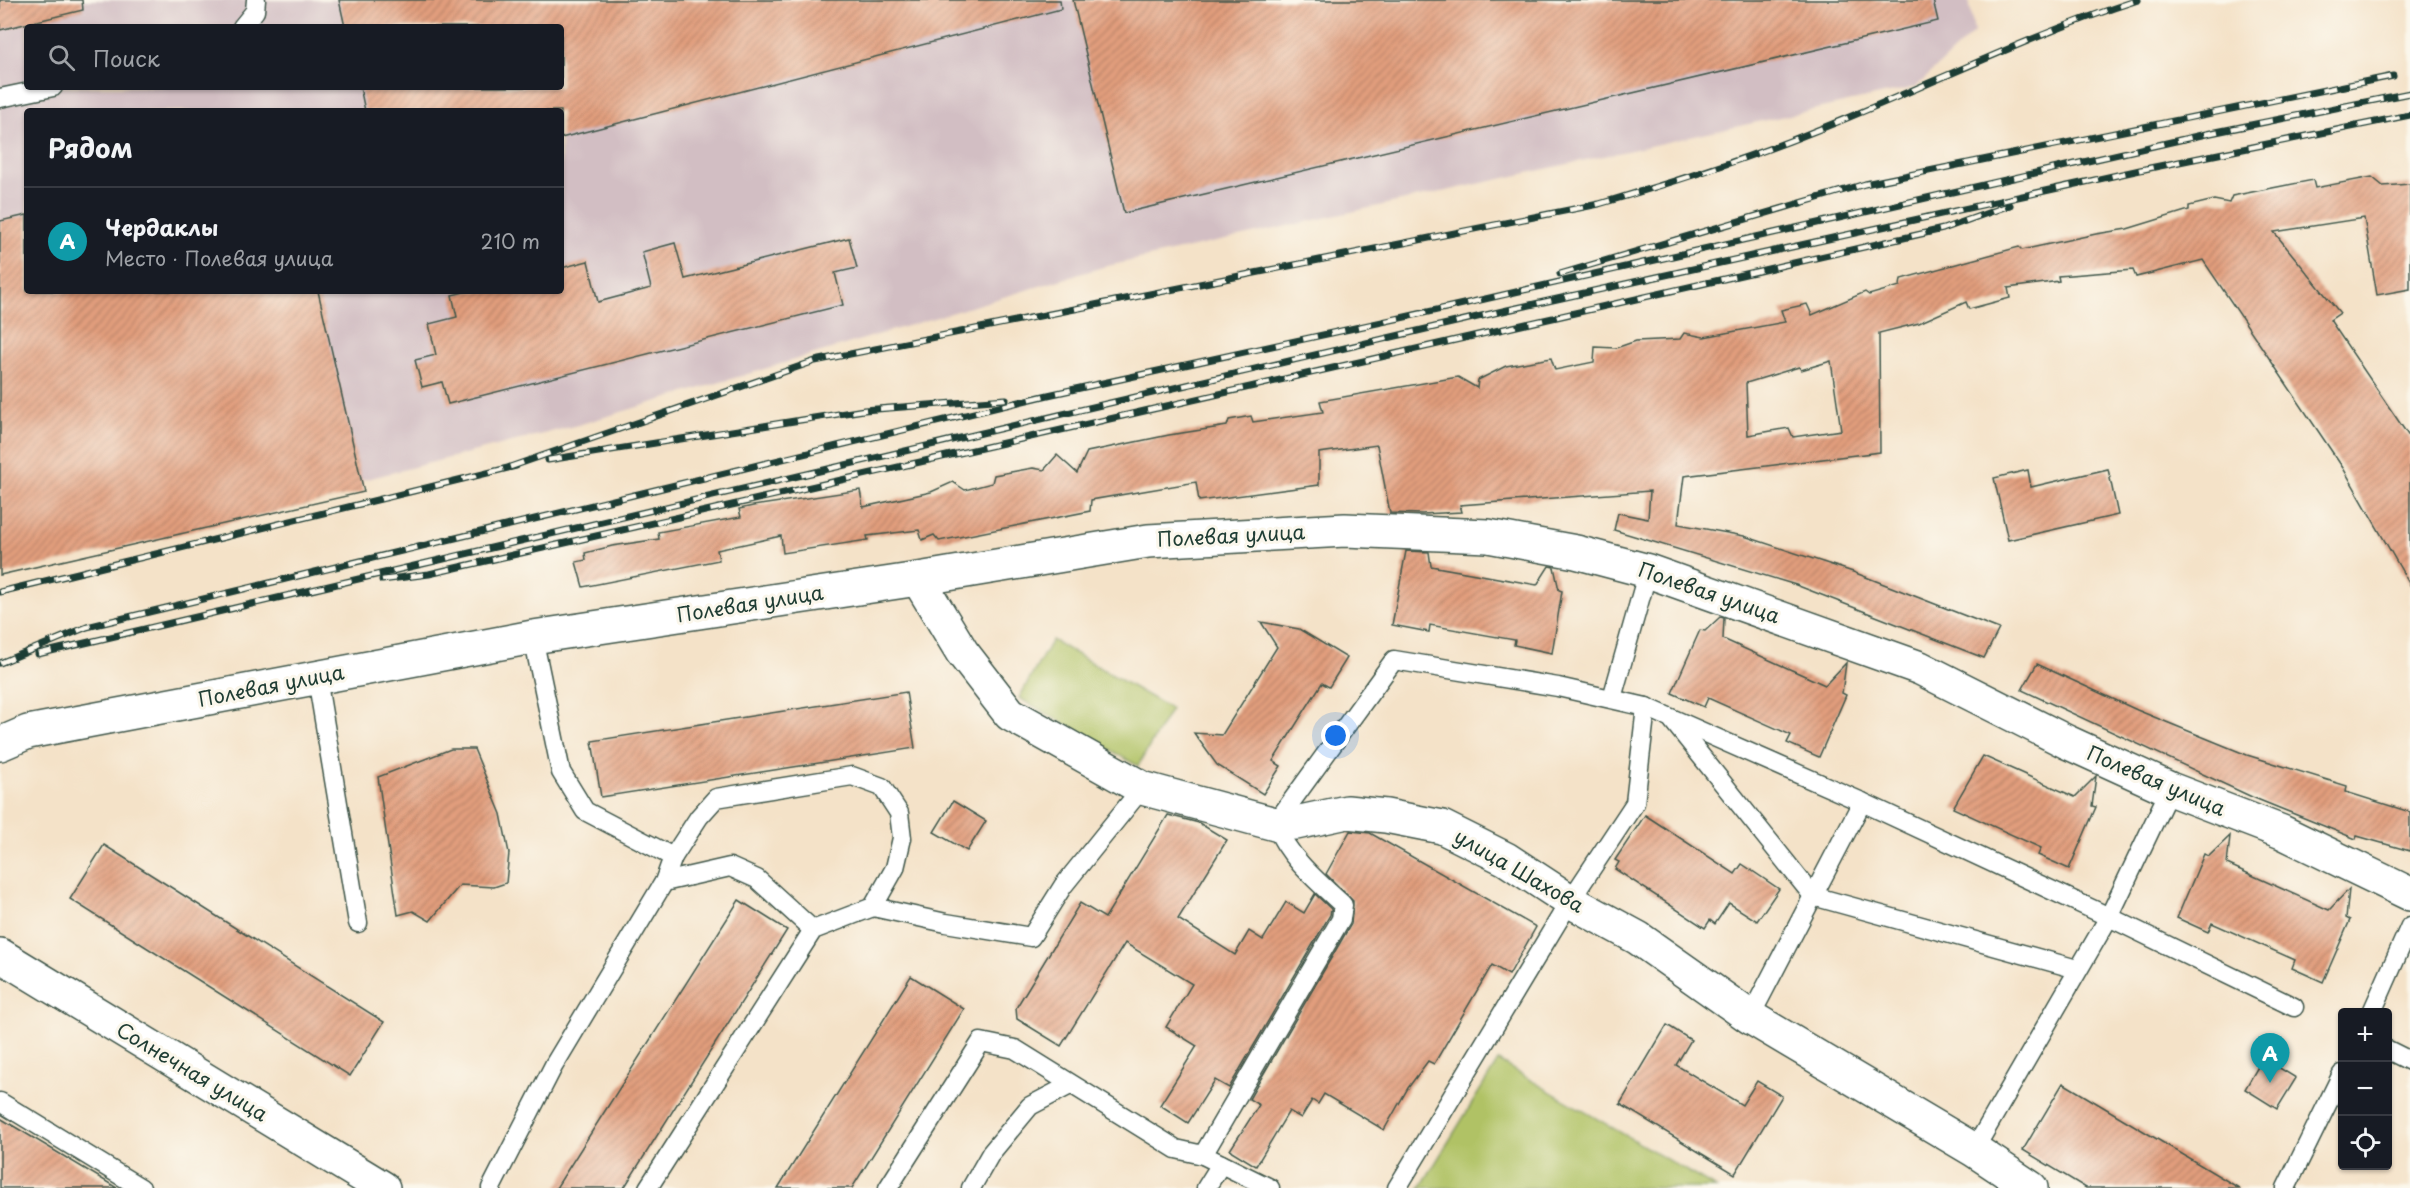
<!DOCTYPE html>
<html lang="ru">
<meta charset="utf-8">
<style>
:root{--surface:#171b24;--page:#242831;--text:#f1f3f6;--muted:#9ea1a6;--line:#363941;--accent:#1f6fb2}
body{margin:0;font-family:"Playpen Sans",sans-serif;background:var(--page);color:var(--text)}
.controls{position:absolute;right:18px;bottom:18px;display:grid;overflow:hidden;border-radius:6px;box-shadow:0 2px 4px #0004}
.controls button{width:54px;height:54px;display:grid;place-items:center;padding:0;border:0;border-bottom:2px solid var(--line);background:var(--surface);color:var(--text);font:30px sans-serif}
.you{position:absolute;left:1336px;top:736px;width:21px;height:21px;margin:-15px;border:4px solid #fff;border-radius:50%;background:#1a73e8;box-shadow:0 0 0 9px #1a73e833}
.badge{display:grid;place-items:center;width:39px;height:39px;border-radius:50%;background:var(--accent);color:#fff;font-size:20px;font-weight:700}
.pin{position:absolute;translate:-50% -50px;filter:drop-shadow(0 2px 3px #0008)}
.pin::after{content:'';position:absolute;top:32px;width:21px;height:18px;background:inherit;clip-path:polygon(0 0,100% 0,50% 100%)}
.list{margin:0;padding:0;list-style:none}
h2{display:flex;justify-content:space-between;align-items:center;height:78px;margin:0;padding:0 24px;font-size:26px}
h2 small{font-size:20px;font-weight:400;color:var(--muted)}
.list li{display:grid;grid-template-columns:39px 1fr auto;gap:18px;align-items:center;box-sizing:border-box;height:108px;padding:0 24px;border-top:2px solid var(--line)}
.list b{display:block;font-size:22px;white-space:nowrap}
.list p{margin:0;font-size:20px;white-space:nowrap;color:var(--muted)}
.list em{font-size:20px;font-style:normal;color:var(--muted)}
.icon{flex:none;width:33px;height:33px;fill:none;stroke:currentColor;stroke-width:2;stroke-linecap:round;stroke-linejoin:round}
.map{position:relative;flex:none;width:2410px;height:1188px;overflow:hidden}
.search{position:absolute;background:var(--surface);box-shadow:0 2px 4px #0004;left:24px;top:24px;width:540px;height:66px;display:flex;align-items:center;gap:15px;box-sizing:border-box;padding:0 21px;border-radius:6px;color:var(--muted);font-size:22px}
.panel{position:absolute;background:var(--surface);box-shadow:0 2px 4px #0004;left:24px;top:108px;width:540px;height:186px;border-radius:6px}
.map>svg:first-child{display:block}
.industrial{fill:#d2bec3;fill-rule:evenodd}
.garden{fill:#b0c265;stroke:#68804c;stroke-width:1.5}
.building{fill:url(#building-hatch);fill-rule:evenodd}
.lines{fill:none;stroke-linecap:round;stroke-linejoin:round}
.lane-casing{stroke:#3f564a;stroke-width:21}
.street-casing{stroke:#3f564a;stroke-width:36}
.lane{stroke:#fff;stroke-width:18}
.street{stroke:#fff;stroke-width:33}
.rail-casing{stroke:#1f3d34;stroke-width:7}
.rail{stroke:#fbf7ec;stroke-width:4.5;stroke-dasharray:14;stroke-linecap:butt}
.labels{text-anchor:middle;stroke-width:6;stroke-linejoin:round;paint-order:stroke}
.street-label{font-size:20px;fill:#1f3d34;stroke:#fbf7ec}
</style>
<div class="map">
<svg width="2410" height="1188" viewBox="0 0 2410 1188">
<defs>
<pattern id="building-hatch" width="6" height="6" patternUnits="userSpaceOnUse" patternTransform="scale(1.5)"><rect width="6" height="6" fill="#e29e7d"/><path d="M-1 1l2-2M0 6l6-6M5 7l2-2" fill="none" stroke="#b78267"/></pattern>
</defs>
<rect width="100%" height="100%" fill="#fbf7ec"/>
<filter id="ink" filterUnits="userSpaceOnUse"><feTurbulence type="fractalNoise" baseFrequency=".0167" numOctaves="2"/><feDisplacementMap in="SourceGraphic" scale="12" xChannelSelector="R" yChannelSelector="G"/><feConvolveMatrix kernelMatrix="1 2 1 2 8 2 1 2 1" color-interpolation-filters="sRGB"/></filter>
<filter id="wash" filterUnits="userSpaceOnUse"><feTurbulence type="fractalNoise" baseFrequency=".008" numOctaves="4" result="noise"/><feDisplacementMap in="SourceGraphic" scale="24" xChannelSelector="R" yChannelSelector="G"/><feGaussianBlur stdDeviation="1.35" result="paint"/><feColorMatrix in="noise" values="0 0 0 0 0 0 0 0 0 0 0 0 0 0 0 0 0 1.4 0 .05"/><feComposite in="paint" operator="in"/></filter>
<g filter="url(#wash)">
<rect width="100%" height="100%" fill="#f4e2c8"/>
<path class="industrial" d="M0,0H1969L1974,32L1916,87L1103,267L578,425L332,488L0,566ZM27,27H561V87H27ZM27,111H561V291H27Z"/>
<g class="garden">
<polygon points="1052,640 1171,709 1138,766 1019,698"/>
<polygon points="1498,1061 1716,1188 1420,1188"/>
</g>
<g id="blocks">
<g class="building">
<polygon points="0,0 82,0 83,10 0,30"/>
<polygon points="339,0 1060,0 1061,9 561,138 561,111 365,111 360,87 561,87 561,27 345,27"/>
<polygon points="1073,0 1933,0 1938,21 1124,213"/>
<path d="M2372,177L2383,186L2410,184V289L2377,295L2364,218L2274,232L2340,313L2330,320L2410,438V585L2343,468L2203,260L2136,277L2133,270L2058,276L2059,281L2008,288L2010,298L1969,309L1966,302L1919,323L1879,333L1880,452L1684,476L1678,524L1744,536L1853,572L1999,629L1984,658L1796,585L1614,530L1618,513L1648,519L1650,491L1460,505L1462,512L1422,514L1390,513L1377,445L1319,453V485L1199,501L1196,482L1091,500L1090,511L939,541L934,535L922,540L919,530L867,536L868,540L783,553L781,536L717,550L719,560L583,587L576,562L586,560L585,553L612,546L659,539L658,532L741,517L739,509L753,506L860,490L863,507L931,492L953,482L965,490L992,483L994,475L1033,468L1044,470L1057,455L1077,473L1087,452L1169,435L1227,426L1229,420L1251,416L1253,422L1323,412L1320,401L1458,377L1477,388L1478,380L1506,366L1551,358L1555,370L1594,362L1595,347L1616,348L1636,341L1680,339L1684,333L1704,337L1785,322L1781,310L1807,304L1812,315L1865,292L1869,295L1900,286L1901,279L2019,247L2022,250L2096,234L2127,229L2189,210V206L2214,200L2229,203L2232,196L2313,180L2315,188ZM1831,361L1841,430L1793,437L1789,428L1748,435L1746,383L1799,367L1801,370Z"/>
<polygon points="27,215 27,291 318,291 364,492 0,575 0,221"/>
<polygon points="849,238 857,268 835,273 843,305 448,404 442,382 422,387 415,360 436,355 429,324 457,317 452,295 468,291 561,291 561,268 588,261 598,302 651,288 642,252 675,243 685,279"/>
<polygon points="2108,469 2118,515 2008,540 1994,478 2028,470 2031,487"/>
<polygon points="1406,551 1429,552 1431,566 1537,585 1549,566 1554,567 1559,590 1562,591 1552,653 1514,645 1515,640 1430,625 1429,632 1392,625"/>
<polygon points="1720,617 1724,618 1723,639 1825,685 1846,663 1842,693 1846,695 1819,757 1787,743 1791,735 1708,698 1704,707 1672,693 1700,630 1705,631"/>
<polygon points="1261,622 1299,629 1347,658 1329,687 1322,683 1273,761 1281,766 1263,794 1217,765 1194,733 1222,735 1277,647"/>
<polygon points="2037,664 2137,710 2247,755 2347,786 2346,792 2410,812 2410,851 2357,836 2356,839 2252,797 2022,690"/>
<polygon points="906,692 915,748 601,797 592,741"/>
<polygon points="451,749 474,749 501,814 509,853 506,883 494,887 460,885 430,921 413,911 398,915 378,777"/>
<polygon points="1983,756 2075,797 2096,776 2092,806 2096,807 2069,869 2038,855 2041,848 1953,808"/>
<polygon points="953,801 986,821 967,851 934,832"/>
<polygon points="1168,815 1199,823 1227,840 1178,919 1235,955 1249,931 1263,940 1286,902 1304,913 1315,894 1331,909 1330,915 1229,1088 1215,1080 1188,1123 1160,1105 1197,1046 1166,1027 1192,984 1125,943 1061,1046 1017,1019 1016,1008 1080,903 1105,918"/>
<polygon points="1645,815 1735,874 1742,864 1779,889 1757,921 1729,903 1715,924 1710,920 1705,928 1615,869 1619,862 1615,860"/>
<polygon points="1350,831 1370,833 1536,927 1509,975 1492,965 1434,1064 1428,1061 1408,1088 1384,1130 1324,1094 1318,1104 1312,1100 1301,1118 1289,1111 1256,1166 1230,1150 1259,1105 1249,1099 1351,924 1353,901 1326,874"/>
<polygon points="2230,836 2227,864 2329,910 2349,889 2346,918 2350,920 2323,982 2292,968 2295,960 2212,923 2208,932 2177,918 2204,854 2209,856"/>
<polygon points="104,845 384,1022 350,1076 70,899"/>
<polygon points="739,900 787,930 624,1188 556,1188"/>
<polygon points="911,976 964,1009 852,1188 778,1188"/>
<polygon points="1667,1025 1691,1040 1676,1065 1742,1105 1757,1081 1782,1096 1735,1174 1620,1104"/>
<polygon points="2263,1058 2296,1078 2277,1109 2245,1089"/>
<polygon points="2063,1083 2239,1188 2086,1188 2023,1150"/>
<polygon points="0,1118 117,1188 0,1188"/>
</g>
</g>
</g>
<g filter="url(#ink)">
<use href="#blocks" fill-opacity="0" stroke="#3f564a" stroke-width="1.5"/>
<g class="lines">
<g class="lane-casing">
<g id="lane">
<polyline points="242,27 255,11 256,0"/>
<polyline points="0,98 53,87"/>
<polyline points="533,637 561,772 585,811 673,857"/>
<polyline points="317,678 358,923"/>
<polyline points="1612,698 1648,571"/>
<polyline points="1673,721 1813,896 2077,969"/>
<polyline points="664,882 730,867 757,879 813,930"/>
<polyline points="873,907 946,923 1031,937 1063,886 1142,788"/>
<polyline points="2372,1012 2410,926"/>
<polyline points="1750,1017 1862,802"/>
<polyline points="2388,1050 2410,1061"/>
<polyline points="0,1102 141,1188"/>
<polyline points="1974,1150 2109,917 2170,789"/>
<polyline points="491,1188 554,1065 664,882 673,857 699,817 716,798 852,776 882,787 899,813 902,838 895,868 873,907 813,930 648,1188"/>
<polyline points="888,1188 981,1042 1015,1049 1176,1149 1203,1155"/>
<polyline points="971,1188 991,1153 1030,1106 1070,1085"/>
<polyline points="1206,1188 1221,1164"/>
<path d="M1270,1188L1203,1155L1341,919L1343,905C1317,881 1288,857 1275,824L1394,660L1558,687L1646,707L1862,802L2109,917L2294,1007"/>
<polyline points="1397,1188 1570,901 1635,803 1646,707"/>
<polyline points="2286,1188 2342,1074"/>
</g>
</g>
<g class="street-casing">
<g id="street">
<polyline points="918,579 962,652 1010,714 1142,788 1275,824 1296,823 1347,812 1386,816 1442,827 1506,859 1570,901 1638,938 1750,1017 1974,1150 2031,1188"/>
<polyline points="0,744 28,732 533,637 918,579 1148,541 1345,530 1488,536 1576,552 1648,571 1920,668 2067,742 2170,789 2282,832 2410,894"/>
<polyline points="0,955 383,1188"/>
</g>
</g>
<use href="#lane" class="lane"/>
<use href="#street" class="street"/>
<g class="rail-casing">
<g id="rail">
<polyline points="1560,274 1865,184 2393,76"/>
<polyline points="548,460 864,410 1006,399"/>
<path d="M510,467L815,361L1599,204C1671,183 1741,161 1810,133C1920,90 2026,36 2138,0"/>
<polyline points="382,580 429,574 1943,229 2010,205"/>
<polyline points="0,592 516,466"/>
<polyline points="38,654 1503,311 2140,170 2410,115"/>
<polyline points="0,663 87,627 1048,395 1437,310 2206,134 2410,93"/>
</g>
</g>
<use href="#rail" class="rail"/>
</g>
</g>
<g class="labels">
<g class="street-label">
<text transform="translate(1231 536) rotate(-3)" y="7">Полевая улица</text>
<text transform="translate(1709 593) rotate(19)" y="7">Полевая улица</text>
<text transform="translate(750 604) rotate(-9)" y="7">Полевая улица</text>
<text transform="translate(271 686) rotate(-11)" y="7">Полевая улица</text>
<text transform="translate(2156 781) rotate(23)" y="7">Полевая улица</text>
<text transform="translate(1519 871) rotate(30)" y="7">улица Шахова</text>
<text transform="translate(192 1072) rotate(31)" y="7">Солнечная улица</text>
</g>
</g>
</svg>
<div class="controls">
<button>+</button>
<button>−</button>
<button><svg class="icon" aria-label="locate" viewBox="0 0 24 24"><circle cx="12" cy="12" r="6"/><path d="M12 2v4M12 18v4M2 12h4M18 12h4"/></svg></button>
</div>
<div class="you"></div>
<div class="pin badge" style="left:2270px;top:1083px;background:#0f9aa8">A</div>
<div class="search"><svg class="icon" aria-label="search" viewBox="0 0 24 24"><circle cx="10" cy="10" r="6"/><path d="M15 15l6 6"/></svg>Поиск</div>
<section class="panel">
<h2>Рядом<small></small></h2>
<ul class="list">
<li><span class="badge" style="background:#0f9aa8">A</span><div><b>Чердаклы</b><p>Место · Полевая улица</p></div><em>210 m</em></li>
</ul>
</section>
</div>
